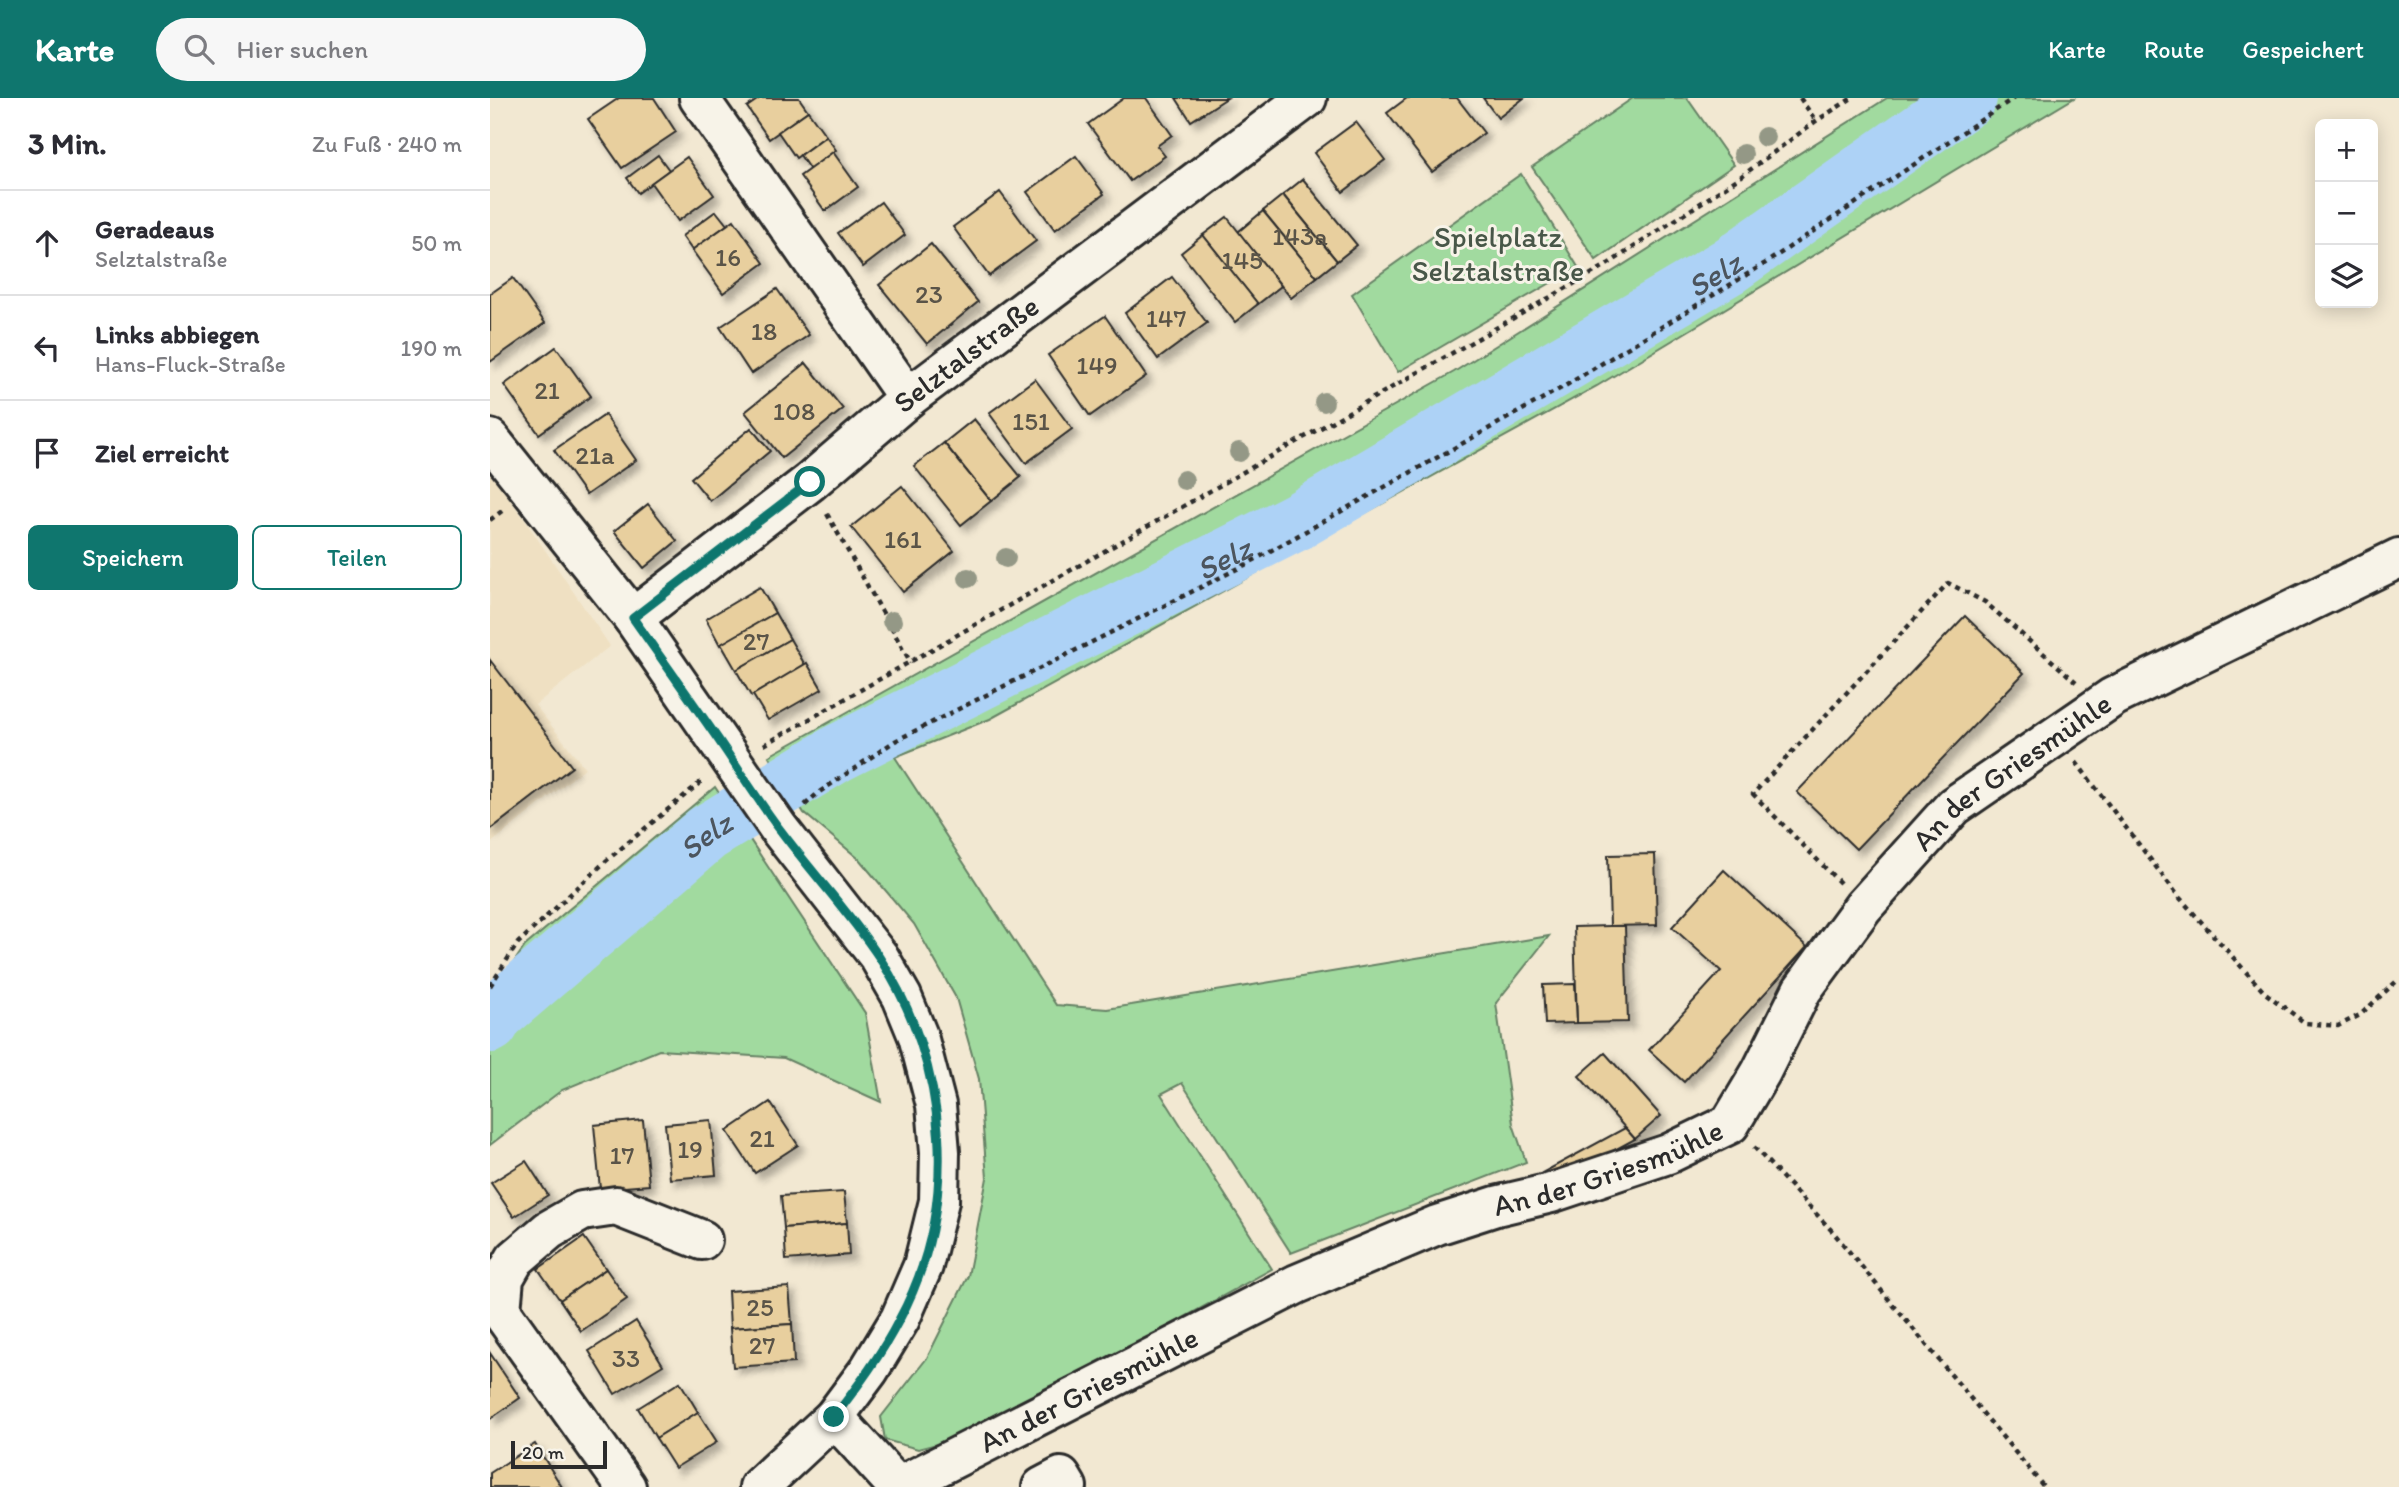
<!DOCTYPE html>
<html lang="de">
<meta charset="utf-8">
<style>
:root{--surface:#fff;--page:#f7f7f7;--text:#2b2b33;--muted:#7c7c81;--line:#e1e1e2;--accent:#0f766e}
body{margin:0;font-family:Itim,sans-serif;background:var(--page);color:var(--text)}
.controls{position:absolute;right:21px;top:21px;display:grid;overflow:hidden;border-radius:10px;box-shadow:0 4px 18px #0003}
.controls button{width:63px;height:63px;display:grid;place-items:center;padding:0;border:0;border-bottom:2px solid var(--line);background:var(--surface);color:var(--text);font:35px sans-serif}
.scale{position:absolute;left:21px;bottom:18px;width:96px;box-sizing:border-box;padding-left:7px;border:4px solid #2b2b2b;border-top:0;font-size:19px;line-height:24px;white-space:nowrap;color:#2b2b2b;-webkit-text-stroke:5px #f7f3e8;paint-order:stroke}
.stop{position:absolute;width:21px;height:21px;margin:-16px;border:5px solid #0f766e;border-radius:50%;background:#fff}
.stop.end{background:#0f766e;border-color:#fff;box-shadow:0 2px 7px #0008}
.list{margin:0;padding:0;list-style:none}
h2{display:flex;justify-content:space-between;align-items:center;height:91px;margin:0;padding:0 28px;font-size:30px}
h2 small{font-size:23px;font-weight:400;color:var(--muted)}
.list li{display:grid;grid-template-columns:46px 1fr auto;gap:21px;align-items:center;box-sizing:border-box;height:105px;padding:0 28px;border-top:2px solid var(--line)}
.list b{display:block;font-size:26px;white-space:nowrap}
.list p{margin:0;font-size:23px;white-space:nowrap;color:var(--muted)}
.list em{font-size:23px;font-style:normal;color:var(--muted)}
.actions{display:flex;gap:14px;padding:21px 28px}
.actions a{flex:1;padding:16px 0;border:2px solid var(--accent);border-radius:10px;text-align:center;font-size:24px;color:var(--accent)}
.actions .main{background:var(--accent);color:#fff}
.icon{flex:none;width:38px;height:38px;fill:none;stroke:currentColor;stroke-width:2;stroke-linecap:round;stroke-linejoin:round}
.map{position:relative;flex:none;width:1909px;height:1389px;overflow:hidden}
header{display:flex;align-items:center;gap:42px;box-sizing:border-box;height:98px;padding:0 35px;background:var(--accent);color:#fff}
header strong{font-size:33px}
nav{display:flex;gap:38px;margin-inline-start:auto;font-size:24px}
.search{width:490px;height:63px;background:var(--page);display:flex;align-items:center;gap:18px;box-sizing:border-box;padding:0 24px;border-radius:38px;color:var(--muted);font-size:26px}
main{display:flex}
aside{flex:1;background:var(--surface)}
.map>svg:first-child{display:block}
.built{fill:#efe0c2}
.green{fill:#a1da9f;stroke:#668265;stroke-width:2}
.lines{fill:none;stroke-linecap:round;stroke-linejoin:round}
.river{stroke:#add2f6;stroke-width:58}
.building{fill:#e8cf9e;stroke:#2b2b2b;stroke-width:2;filter:url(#shadow)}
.minor-casing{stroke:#2b2b2b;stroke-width:44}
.path{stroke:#2b2b2b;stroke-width:4.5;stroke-dasharray:5 5;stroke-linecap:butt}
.minor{stroke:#f7f3e8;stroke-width:38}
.tree{fill:#949886}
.route{stroke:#0f766e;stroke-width:9}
.labels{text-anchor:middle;stroke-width:6;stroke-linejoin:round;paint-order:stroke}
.number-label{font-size:26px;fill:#5a5448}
.park-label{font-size:30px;fill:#485748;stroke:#f7f3e8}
.street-label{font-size:30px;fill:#2b2b2b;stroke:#f7f3e8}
.water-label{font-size:32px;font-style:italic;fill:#4c555e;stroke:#f7f3e8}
</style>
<header>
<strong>Karte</strong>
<div class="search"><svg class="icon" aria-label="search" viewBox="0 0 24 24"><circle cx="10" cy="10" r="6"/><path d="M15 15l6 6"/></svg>Hier suchen</div>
<nav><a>Karte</a><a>Route</a><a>Gespeichert</a></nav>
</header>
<main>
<aside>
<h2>3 Min.<small>Zu Fuß · 240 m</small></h2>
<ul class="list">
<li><svg class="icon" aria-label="ahead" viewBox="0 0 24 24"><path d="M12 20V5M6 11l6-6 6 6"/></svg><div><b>Geradeaus</b><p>Selztalstraße</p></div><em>50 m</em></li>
<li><svg class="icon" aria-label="left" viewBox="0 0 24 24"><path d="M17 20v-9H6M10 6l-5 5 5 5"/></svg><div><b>Links abbiegen</b><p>Hans-Fluck-Straße</p></div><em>190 m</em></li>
<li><svg class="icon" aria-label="arrive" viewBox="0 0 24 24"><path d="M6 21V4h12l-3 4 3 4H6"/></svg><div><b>Ziel erreicht</b></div></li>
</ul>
<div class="actions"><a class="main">Speichern</a><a>Teilen</a></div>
</aside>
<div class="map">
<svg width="1909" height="1389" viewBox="0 0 1909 1389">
<defs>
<filter id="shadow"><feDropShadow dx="6" dy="6" stdDeviation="3.5" flood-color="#0004"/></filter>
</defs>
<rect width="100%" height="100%" fill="#f2e8d2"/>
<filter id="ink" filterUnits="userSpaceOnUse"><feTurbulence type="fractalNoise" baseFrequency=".0143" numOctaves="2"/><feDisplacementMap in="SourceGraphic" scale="14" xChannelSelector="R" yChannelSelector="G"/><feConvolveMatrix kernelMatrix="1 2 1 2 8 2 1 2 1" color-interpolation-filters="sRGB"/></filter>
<g filter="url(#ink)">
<polygon class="built" points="0,376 30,415 120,548 45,607 95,670 0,746"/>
<g class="green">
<polygon points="1143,0 1197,0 1244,67 1106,162 1042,69"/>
<polygon points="1397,0 1584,0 1107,288 500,621 405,659 566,907 617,911 1059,838 1006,905 1023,1026 1036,1064 801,1155 692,985 671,996 782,1171 481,1337 428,1351 395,1342 391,1319 437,1260 478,1178 497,1080 489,981 466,900 424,826 369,761 314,715 279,658 964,274"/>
<polygon points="1031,76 1088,169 908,274 862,196"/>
<polygon points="225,689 375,915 391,1004 294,960 169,952 72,992 0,1047 0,899 35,848"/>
</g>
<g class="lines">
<path class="river" id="s1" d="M0,926L6,916L217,735L348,655L808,423L1239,168L1478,0"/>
</g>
<g class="building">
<polygon points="129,0 164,0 186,34 132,70 98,21"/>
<polygon points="270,0 309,0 318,13 279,41 257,9"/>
<polygon points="634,0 656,0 682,37 667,48 675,58 640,83 598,26"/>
<polygon points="686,0 737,0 701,23"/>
<polygon points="917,0 967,0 994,35 942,74 897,15"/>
<polygon points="993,0 1034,0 1008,20"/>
<polygon points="318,13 336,38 306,60 288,34"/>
<polygon points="866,24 895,62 853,94 824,55"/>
<polygon points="336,38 346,52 320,72 310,57"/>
<polygon points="343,54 368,89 335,113 310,78"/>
<polygon points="168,57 179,72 148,95 137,80"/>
<polygon points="586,58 614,96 565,132 537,94"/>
<polygon points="197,59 224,97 188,123 161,85"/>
<polygon points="813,81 867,147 847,163 793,97"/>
<polygon points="510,94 546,143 499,178 463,129"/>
<polygon points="793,97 847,163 827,179 773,113"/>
<polygon points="391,104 415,137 373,169 348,135"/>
<polygon points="226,113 237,127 202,152 192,138"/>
<polygon points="773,113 827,179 801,200 748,134"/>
<polygon points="737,119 791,188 768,206 713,137"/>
<polygon points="244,122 274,165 233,195 202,152"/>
<polygon points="713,137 768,206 745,224 691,155"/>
<polygon points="441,146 488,204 437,246 389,187"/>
<polygon points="682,179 717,225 668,261 635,215"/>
<polygon points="23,180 55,225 0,264 0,196"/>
<polygon points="287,191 319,237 261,276 230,229"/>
<polygon points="615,218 656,278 600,318 558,257"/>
<polygon points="66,249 101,298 49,336 14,287"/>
<polygon points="316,265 353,311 292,360 255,314"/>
<polygon points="545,281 582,331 536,365 499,315"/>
<polygon points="115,317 146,362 96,397 64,352"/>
<polygon points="484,321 531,379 501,403 454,345"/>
<polygon points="261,330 280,353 220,403 201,380"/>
<polygon points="454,345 501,403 471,427 424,368"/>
<polygon points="412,388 464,453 413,494 361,429"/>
<polygon points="158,406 187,443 154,470 124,433"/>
<polygon points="270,489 285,515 230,547 216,521"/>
<polygon points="285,515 300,541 246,572 231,546"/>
<polygon points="1475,518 1534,575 1366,751 1307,694"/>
<polygon points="300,541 315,567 261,598 246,572"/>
<polygon points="0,562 82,669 0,732"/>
<polygon points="317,565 332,591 278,622 263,597"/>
<polygon points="1165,756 1167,827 1120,828 1118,757"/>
<polygon points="1234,772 1317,849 1194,984 1159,952 1231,873 1182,829"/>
<polygon points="1120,828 1135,828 1138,924 1087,925 1084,829"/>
<polygon points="1085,886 1087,925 1055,926 1053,887"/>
<polygon points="1115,955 1171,1018 1145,1041 1089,978"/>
<polygon points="280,1004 308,1047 265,1075 237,1033"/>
<polygon points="153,1022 159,1087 110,1091 104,1027"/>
<polygon points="221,1022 226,1077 180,1081 175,1026"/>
<polygon points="1135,1030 1145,1041 1058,1088 1052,1075"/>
<polygon points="36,1063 58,1097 24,1119 1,1085"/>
<polygon points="354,1094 357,1125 294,1130 291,1098"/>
<polygon points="357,1125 359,1157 296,1162 294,1130"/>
<polygon points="94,1139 116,1171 70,1202 48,1171"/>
<polygon points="116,1171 137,1201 91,1233 70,1202"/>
<polygon points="299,1189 302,1226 240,1230 238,1193"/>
<polygon points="146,1223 173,1267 125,1296 99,1253"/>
<polygon points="302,1226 304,1265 243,1269 240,1230"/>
<polygon points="0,1255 30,1300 0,1321"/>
<polygon points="190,1284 208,1314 166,1340 148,1310"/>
<polygon points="208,1314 227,1344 185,1370 166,1340"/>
<polygon points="45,1346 72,1389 0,1389 0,1375"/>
</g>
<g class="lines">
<g class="minor-casing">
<g id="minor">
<polyline points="209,0 418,300"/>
<polyline points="0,341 143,520 289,731 389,859 412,899 428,938 446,1007 450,1054 449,1103 433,1168 410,1221 379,1272 344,1319 269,1389"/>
<path id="s2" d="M143,520L320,384L418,300L817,0"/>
<polyline points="0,1198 136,1389"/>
<polyline points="11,1213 14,1180 25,1161 59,1132 92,1113 126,1108 212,1142"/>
<polyline points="344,1319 408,1389"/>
<path id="s3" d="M408,1389L807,1186L947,1127L1006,1108L1061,1095L1178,1056L1240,1026L1271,974L1312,892L1373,809L1464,708L1623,599L1909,460"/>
<polyline points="552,1389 571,1379 577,1389"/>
</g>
</g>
<g class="path">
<polyline points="1310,0 1326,23"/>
<polyline points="337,416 421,565"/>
<polyline points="0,422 12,413"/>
<polyline points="274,647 1115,168 1249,80 1326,23 1362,0"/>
<polyline points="1586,664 1689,799 1774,894 1815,925 1848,928 1870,917 1909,881"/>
<polyline points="315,707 328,695 405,643 757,466 1075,288 1274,166 1524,0"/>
<polyline points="1350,785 1263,696 1458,485 1495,504 1586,584"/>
<polyline points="0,888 28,845 116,763 212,683"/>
<polyline points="1264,1049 1343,1134 1554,1389"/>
</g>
<use href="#minor" class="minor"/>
</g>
<g class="tree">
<circle cx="1275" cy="39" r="10"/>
<circle cx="1253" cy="56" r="10"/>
<circle cx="834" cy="304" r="10"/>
<circle cx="749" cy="354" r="10"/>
<circle cx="694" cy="382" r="10"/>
<circle cx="516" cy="460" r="10"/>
<circle cx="478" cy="480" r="10"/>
<circle cx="402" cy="523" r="10"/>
</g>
</g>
<g class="lines" filter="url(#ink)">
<path class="route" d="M320,384L143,520C173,563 204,606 234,650C253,678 271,707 291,733C323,776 360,815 389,859C459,966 471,1108 409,1222C391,1257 368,1288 344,1319"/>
</g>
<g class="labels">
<g class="number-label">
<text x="810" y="147">143a</text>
<text x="238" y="168">16</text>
<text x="752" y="171">145</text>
<text x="439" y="205">23</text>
<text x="676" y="229">147</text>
<text x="274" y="242">18</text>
<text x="607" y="276">149</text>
<text x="57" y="301">21</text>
<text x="304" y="322">108</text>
<text x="541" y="332">151</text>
<text x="105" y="366">21a</text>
<text x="413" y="450">161</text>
<text x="266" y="552">27</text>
<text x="272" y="1049">21</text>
<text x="200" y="1060">19</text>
<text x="132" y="1066">17</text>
<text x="270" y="1218">25</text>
<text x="272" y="1256">27</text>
<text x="136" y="1269">33</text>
</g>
<g class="park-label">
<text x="1008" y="149">Spielplatz<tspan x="1008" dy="34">Selztalstraße</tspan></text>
</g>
<g class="street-label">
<text dy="10" stroke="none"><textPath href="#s2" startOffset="425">Selztalstraße</textPath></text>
<text dy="10" stroke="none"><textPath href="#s3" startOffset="1368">An der Griesmühle</textPath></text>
<text dy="10" stroke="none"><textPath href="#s3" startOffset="780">An der Griesmühle</textPath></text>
<text dy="10" stroke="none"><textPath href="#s3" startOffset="214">An der Griesmühle</textPath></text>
</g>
<g class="water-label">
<text dy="11" stroke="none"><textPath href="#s1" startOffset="1442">Selz</textPath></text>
<text dy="11" stroke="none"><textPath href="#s1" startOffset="875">Selz</textPath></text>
<text dy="11" stroke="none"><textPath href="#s1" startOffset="287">Selz</textPath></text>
</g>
</g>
</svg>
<div class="controls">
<button>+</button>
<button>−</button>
<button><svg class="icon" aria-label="layers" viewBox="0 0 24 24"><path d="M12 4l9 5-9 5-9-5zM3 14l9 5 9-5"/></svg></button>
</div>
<div class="scale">20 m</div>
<div class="stop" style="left:320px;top:384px"></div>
<div class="stop end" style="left:344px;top:1319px"></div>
</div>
</main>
